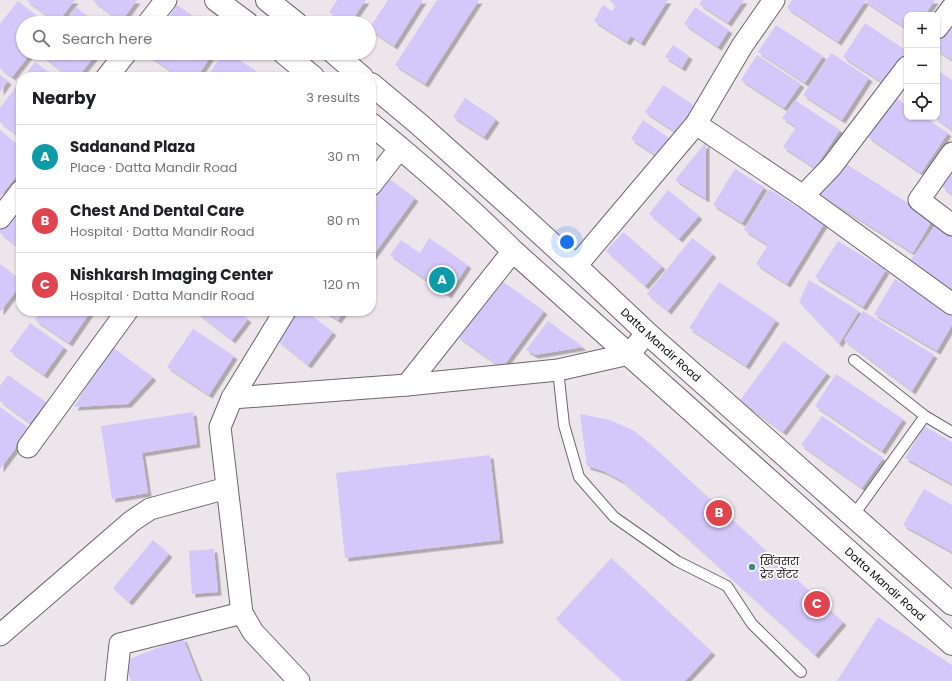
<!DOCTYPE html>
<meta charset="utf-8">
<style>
:root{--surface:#fff;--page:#f6f6f6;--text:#202124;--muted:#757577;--line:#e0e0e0;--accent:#db2777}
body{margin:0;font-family:Poppins,"Noto Sans Devanagari",sans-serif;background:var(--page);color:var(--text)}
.controls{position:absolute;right:12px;top:12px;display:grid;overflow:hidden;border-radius:8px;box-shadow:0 1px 3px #0004}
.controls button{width:36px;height:36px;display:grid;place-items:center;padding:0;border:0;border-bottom:1px solid var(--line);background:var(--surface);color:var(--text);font:20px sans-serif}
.you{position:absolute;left:567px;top:242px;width:14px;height:14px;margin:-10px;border:3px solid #fff;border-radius:50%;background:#1a73e8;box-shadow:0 0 0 6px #1a73e833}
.badge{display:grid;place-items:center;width:26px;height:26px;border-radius:50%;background:var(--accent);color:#fff;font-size:13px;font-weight:700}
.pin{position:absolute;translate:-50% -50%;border:2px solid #fff;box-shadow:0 1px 4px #0006}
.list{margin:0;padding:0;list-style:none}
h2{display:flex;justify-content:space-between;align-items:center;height:52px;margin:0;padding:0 16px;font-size:17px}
h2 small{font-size:13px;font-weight:400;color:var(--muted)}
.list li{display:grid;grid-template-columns:26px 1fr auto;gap:12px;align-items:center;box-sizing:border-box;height:64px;padding:0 16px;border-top:1px solid var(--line)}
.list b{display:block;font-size:15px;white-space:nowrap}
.list p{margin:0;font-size:13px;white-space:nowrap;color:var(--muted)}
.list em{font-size:13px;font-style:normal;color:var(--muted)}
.icon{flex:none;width:22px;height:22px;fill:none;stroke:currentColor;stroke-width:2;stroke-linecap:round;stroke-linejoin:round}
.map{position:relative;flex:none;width:952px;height:681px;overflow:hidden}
.search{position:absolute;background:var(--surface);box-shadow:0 1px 3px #0004;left:16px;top:16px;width:360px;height:44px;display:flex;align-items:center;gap:10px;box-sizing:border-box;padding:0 14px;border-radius:22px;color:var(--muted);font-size:15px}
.panel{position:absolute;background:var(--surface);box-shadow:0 1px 3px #0004;left:16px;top:72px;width:360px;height:244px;border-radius:16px}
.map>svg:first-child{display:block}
.building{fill:#d4c7f9;filter:url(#shadow)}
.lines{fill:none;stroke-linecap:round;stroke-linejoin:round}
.lane-casing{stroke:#6d666c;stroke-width:12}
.street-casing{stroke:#6d666c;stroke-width:23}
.secondary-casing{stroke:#6d666c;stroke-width:24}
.lane{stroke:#fff;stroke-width:10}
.street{stroke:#fff;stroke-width:21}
.secondary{stroke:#fff;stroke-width:22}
.poi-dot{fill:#418988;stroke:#fff;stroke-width:1.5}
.labels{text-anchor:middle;stroke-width:3.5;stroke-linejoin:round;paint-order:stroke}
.street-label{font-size:11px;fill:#0f0d0f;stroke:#fff}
.poi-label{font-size:11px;fill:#0f0d0f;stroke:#fff;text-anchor:start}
</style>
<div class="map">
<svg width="952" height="681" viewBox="0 0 952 681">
<defs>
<filter id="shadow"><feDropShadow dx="3.5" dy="3.5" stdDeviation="0" flood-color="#0004"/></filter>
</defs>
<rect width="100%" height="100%" fill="#ede5ec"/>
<g class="building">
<polygon points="26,0 75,0 57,23"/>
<polygon points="92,0 137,0 121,22"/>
<polygon points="337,0 366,0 350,23 345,23 329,12"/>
<polygon points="388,0 423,0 394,46 369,29"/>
<polygon points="437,0 479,0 425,84 395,65"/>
<polygon points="609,0 668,0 641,43 631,36 627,42 594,21 603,5 612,11 616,5"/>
<polygon points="702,0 744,0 728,23 699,4"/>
<polygon points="792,0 866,0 838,42 787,8"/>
<polygon points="867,0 935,0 925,15 907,15 907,29 866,2"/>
<polygon points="18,1 46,23 23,23 23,53 31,53 12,77 0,68 0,24"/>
<polygon points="177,5 203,23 165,23"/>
<polygon points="76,7 96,23 64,23"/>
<polygon points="695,7 729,30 718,47 684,24"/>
<polygon points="865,23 907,51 907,60 889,87 843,57"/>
<polygon points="952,24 952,60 937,50 937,46"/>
<polygon points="776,25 823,56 805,83 758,52"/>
<polygon points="673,45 689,56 682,68 665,57"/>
<polygon points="41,53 97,53 78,77 69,77 40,54"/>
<polygon points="145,53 213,53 197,77 180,77"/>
<polygon points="223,53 229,53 265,77 207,77"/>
<polygon points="831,53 869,78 842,120 803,95"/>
<polygon points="757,55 801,84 784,108 741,80"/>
<polygon points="35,62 55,77 24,77"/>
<polygon points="937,70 952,80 952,130 934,117 937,117"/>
<polygon points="0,75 8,81 0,92"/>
<polygon points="21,80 21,138 0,122 0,108"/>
<polygon points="663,85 695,106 677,133 645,112"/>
<polygon points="895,97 907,106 907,117 924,117 948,133 921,173 868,137"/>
<polygon points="465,98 496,119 484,137 453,117"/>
<polygon points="795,100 840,130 815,168 783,147 796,127 782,118"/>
<polygon points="643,120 672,140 660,158 631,139"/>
<polygon points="0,130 21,147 21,170 0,197"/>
<polygon points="706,142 706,199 675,180"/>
<polygon points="840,160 933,219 913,253 819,194"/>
<polygon points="735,169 764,187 742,223 713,205"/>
<polygon points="952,173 952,194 942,187"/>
<polygon points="384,175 415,198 372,257 371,256 371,192"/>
<polygon points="769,189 824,224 787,284 756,264 768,245 744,230"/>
<polygon points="668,190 699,216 679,239 649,214"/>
<polygon points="21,202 21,249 0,233 0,230"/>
<polygon points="937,223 952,233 952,290 910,261"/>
<polygon points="623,232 662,266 645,286 606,251"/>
<polygon points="429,238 468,265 448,295 390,255 401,240 420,253"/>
<polygon points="692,238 713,254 668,311 647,294"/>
<polygon points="838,241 886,270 863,307 815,277"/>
<polygon points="0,264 21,280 21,284 1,311 0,311"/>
<polygon points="499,279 544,311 502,368 457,336"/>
<polygon points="895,279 952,312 952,325 937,351 874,314"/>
<polygon points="809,280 859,311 839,344 799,302"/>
<polygon points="719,282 776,320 746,366 689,328"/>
<polygon points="41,311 91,311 69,343 35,320"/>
<polygon points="195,311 237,311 248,319 232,340"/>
<polygon points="299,311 306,311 333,332 308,365 277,340"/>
<polygon points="324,311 344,311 338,320"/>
<polygon points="863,311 934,355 912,391 844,340"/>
<polygon points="548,321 583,347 535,355 526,350"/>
<polygon points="30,323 64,347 44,375 10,351"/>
<polygon points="193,329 234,356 209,395 167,367"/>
<polygon points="784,341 827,373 783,432 740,400"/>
<polygon points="111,346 153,377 128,404 74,407"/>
<polygon points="836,374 903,419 882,451 815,406"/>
<polygon points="8,375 46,402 30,423 0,401 0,386"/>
<polygon points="0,407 30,429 0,469"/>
<polygon points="193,412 197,444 142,453 148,493 112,499 101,426"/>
<polygon points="580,414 610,420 634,431 649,443 843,622 815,655 660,513 622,481 603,471 587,466"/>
<polygon points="822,416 883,458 862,488 801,445"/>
<polygon points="924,426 952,442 952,484 905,458"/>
<polygon points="490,455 500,540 345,558 336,473"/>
<polygon points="924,489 952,505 952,552 903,525"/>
<polygon points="153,540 169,554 129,602 113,588"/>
<polygon points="214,549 218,592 192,594 189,551"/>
<polygon points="611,558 712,652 685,681 623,681 556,619"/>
<polygon points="878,617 952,665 952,681 837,681"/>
<polygon points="183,638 200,681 131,681 124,661"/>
</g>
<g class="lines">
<g class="lane-casing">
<g id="lane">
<polyline points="854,360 925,416 952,432"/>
<polyline points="558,370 564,425 579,477 614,517 677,561 727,586 752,624 801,672"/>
<polyline points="853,516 925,416"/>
</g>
</g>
<g class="street-casing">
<g id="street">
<polyline points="774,0 742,46 696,124 803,196 831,167 907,67"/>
<polyline points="148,23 166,0"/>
<polyline points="937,28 952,8"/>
<polyline points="107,77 126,53"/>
<polyline points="952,153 919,200 952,225"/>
<polyline points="371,185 400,148"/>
<polyline points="803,196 952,304"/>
<polyline points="0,218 21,191"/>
<polyline points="576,266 696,124"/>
<polyline points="285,311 232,398 407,385 558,370 629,354 647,333"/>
<polyline points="407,385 513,251"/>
<polyline points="232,398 220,427 242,613 253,632 299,681"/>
<polyline points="28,447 127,311"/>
<polyline points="0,635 132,521 150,509 227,488"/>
<polyline points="116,681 120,644 242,613"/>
</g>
</g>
<g class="secondary-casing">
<g id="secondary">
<polyline points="216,0 247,23"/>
<polyline points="267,0 296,23"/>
<polyline points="284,53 313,77"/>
<polyline points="334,53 362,77"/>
<path id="s1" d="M371,84L420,125L517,212L576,266L647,333L952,604"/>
<path id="s2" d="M371,124C420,164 468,206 513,251L952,644"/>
</g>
</g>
<use href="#lane" class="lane"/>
<use href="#street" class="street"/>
<use href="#secondary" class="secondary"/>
</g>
<circle class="poi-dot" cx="752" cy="567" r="4"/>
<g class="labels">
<g class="street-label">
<text dy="4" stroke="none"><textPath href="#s1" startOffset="390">Datta Mandir Road</textPath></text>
<text dy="4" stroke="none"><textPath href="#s2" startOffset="690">Datta Mandir Road</textPath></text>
</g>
<g class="poi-label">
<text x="760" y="565">खिंवसरा<tspan x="760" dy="13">ट्रेड सेंटर</tspan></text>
</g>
</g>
</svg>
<div class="controls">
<button>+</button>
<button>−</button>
<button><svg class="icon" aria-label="locate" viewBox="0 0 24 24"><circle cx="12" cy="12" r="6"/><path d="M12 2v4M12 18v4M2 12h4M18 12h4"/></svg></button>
</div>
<div class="you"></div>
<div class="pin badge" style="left:442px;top:280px;background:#0f9aa8">A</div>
<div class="pin badge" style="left:719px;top:513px;background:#e0444e">B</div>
<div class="pin badge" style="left:817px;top:604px;background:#e0444e">C</div>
<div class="search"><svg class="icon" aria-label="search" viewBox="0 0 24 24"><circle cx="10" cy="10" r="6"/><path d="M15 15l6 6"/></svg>Search here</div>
<section class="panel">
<h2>Nearby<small>3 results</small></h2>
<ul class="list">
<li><span class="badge" style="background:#0f9aa8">A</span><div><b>Sadanand Plaza</b><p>Place · Datta Mandir Road</p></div><em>30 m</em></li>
<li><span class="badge" style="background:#e0444e">B</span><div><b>Chest And Dental Care</b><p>Hospital · Datta Mandir Road</p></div><em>80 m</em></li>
<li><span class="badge" style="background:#e0444e">C</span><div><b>Nishkarsh Imaging Center</b><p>Hospital · Datta Mandir Road</p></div><em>120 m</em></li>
</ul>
</section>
</div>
